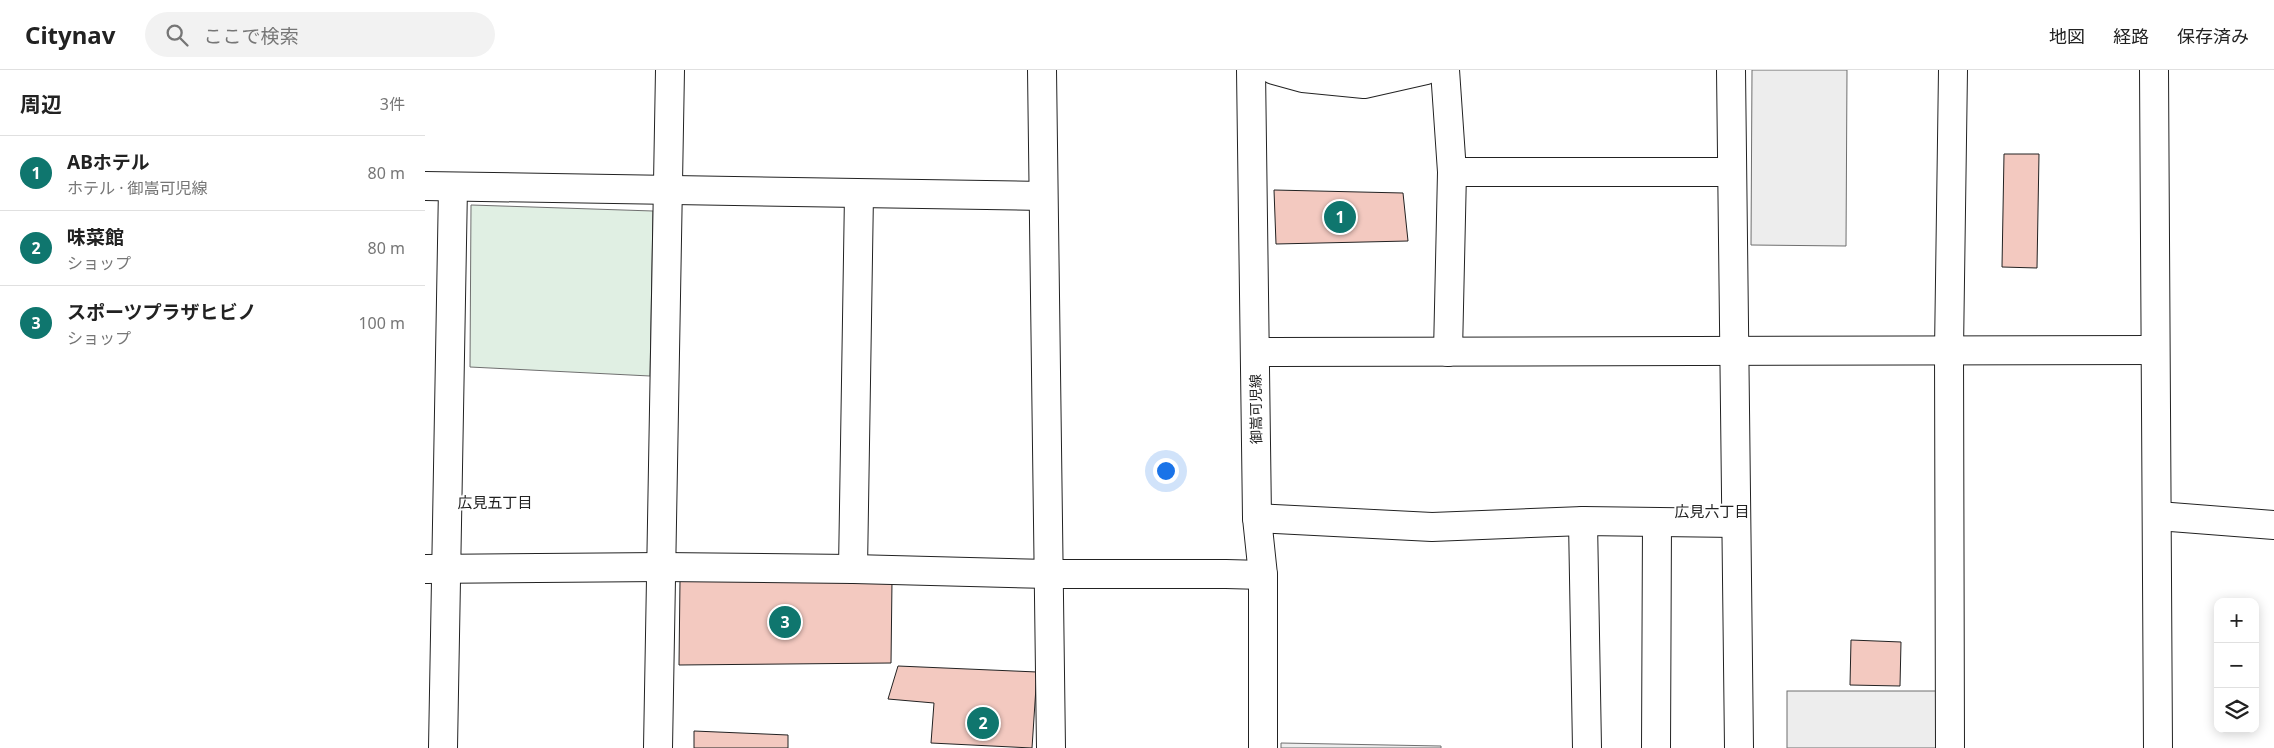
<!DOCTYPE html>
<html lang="ja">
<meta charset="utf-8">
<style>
:root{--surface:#fff;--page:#f2f2f2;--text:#222;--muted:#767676;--line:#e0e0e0;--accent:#0f766e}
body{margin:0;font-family:"Noto Sans","Noto Sans JP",sans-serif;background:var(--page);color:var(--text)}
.controls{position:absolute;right:15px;bottom:15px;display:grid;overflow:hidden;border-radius:10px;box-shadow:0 2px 12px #0003}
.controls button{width:45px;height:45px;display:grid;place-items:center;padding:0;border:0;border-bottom:1px solid var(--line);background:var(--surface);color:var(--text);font:25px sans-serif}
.you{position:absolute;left:740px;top:400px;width:18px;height:18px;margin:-12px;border:4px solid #fff;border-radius:50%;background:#1a73e8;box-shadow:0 0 0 8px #1a73e833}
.badge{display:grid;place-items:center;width:32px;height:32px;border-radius:50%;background:var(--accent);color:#fff;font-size:16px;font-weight:700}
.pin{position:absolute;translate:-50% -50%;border:2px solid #fff;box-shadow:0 1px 5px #0006}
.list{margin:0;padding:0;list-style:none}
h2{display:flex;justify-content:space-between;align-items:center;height:65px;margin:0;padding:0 20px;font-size:21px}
h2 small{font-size:16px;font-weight:400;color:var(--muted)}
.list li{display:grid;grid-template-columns:32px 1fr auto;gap:15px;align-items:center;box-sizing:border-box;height:75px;padding:0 20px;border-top:1px solid var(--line)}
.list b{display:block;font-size:19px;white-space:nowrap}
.list p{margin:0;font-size:16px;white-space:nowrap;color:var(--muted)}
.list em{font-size:16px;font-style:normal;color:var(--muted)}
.icon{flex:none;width:28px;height:28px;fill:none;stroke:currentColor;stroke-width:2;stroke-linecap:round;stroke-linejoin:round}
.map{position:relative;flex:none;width:1849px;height:678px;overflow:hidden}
header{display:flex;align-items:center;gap:30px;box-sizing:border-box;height:70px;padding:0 25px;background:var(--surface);border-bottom:1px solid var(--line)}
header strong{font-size:24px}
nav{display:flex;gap:28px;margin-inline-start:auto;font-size:18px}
.search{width:350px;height:45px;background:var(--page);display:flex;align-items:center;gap:12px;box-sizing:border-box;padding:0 18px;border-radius:28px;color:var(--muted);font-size:19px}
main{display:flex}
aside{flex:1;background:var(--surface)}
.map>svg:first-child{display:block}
.green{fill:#e0efe3;stroke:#6f6f6f}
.parking{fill:#ededed;stroke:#6f6f6f}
.building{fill:#f3c9c0;stroke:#222}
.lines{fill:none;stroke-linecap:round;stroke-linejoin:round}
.minor-casing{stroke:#222;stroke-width:30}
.major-casing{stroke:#222;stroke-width:30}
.minor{stroke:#fff;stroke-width:28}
.major{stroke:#fff;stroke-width:28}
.labels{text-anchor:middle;stroke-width:4;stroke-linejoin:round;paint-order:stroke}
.street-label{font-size:14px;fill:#222;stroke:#fff}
.neighbourhood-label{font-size:15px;fill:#222;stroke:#fff}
</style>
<header>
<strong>Citynav</strong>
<div class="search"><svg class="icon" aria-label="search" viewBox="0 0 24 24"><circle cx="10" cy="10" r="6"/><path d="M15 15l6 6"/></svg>ここで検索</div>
<nav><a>地図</a><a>経路</a><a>保存済み</a></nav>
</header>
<main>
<aside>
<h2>周辺<small>3件</small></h2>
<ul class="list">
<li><span class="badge">1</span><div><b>ABホテル</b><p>ホテル · 御嵩可児線</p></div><em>80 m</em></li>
<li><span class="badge">2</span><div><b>味菜館</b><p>ショップ</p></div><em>80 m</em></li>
<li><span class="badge">3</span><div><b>スポーツプラザヒビノ</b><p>ショップ</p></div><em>100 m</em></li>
</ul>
</aside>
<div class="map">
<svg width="1849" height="678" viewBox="0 0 1849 678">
<rect width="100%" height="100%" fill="#fff"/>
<polygon class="green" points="46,135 228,141 225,306 45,297"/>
<g class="parking">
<polygon points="1327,0 1422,0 1421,176 1326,175"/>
<rect x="1362" y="621" width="154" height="57"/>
<polygon points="856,673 1016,676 1016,678 856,678"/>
</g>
<g class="building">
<polygon points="1579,84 1614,84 1612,198 1577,197"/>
<polygon points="849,120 978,123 983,171 851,174"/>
<polygon points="255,510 467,511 466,593 254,595"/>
<polygon points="1426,570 1476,572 1475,616 1425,615"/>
<polygon points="473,596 612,602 607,678 506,673 509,633 463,629"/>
<polygon points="269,661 363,665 363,678 269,678"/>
</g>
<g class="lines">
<g class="minor-casing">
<g id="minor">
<polyline points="617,0 626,678"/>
<polyline points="849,0 878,8 939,14 1001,0"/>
<polyline points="1020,0 1027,102 1023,282"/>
<polyline points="1306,0 1314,678"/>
<path d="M1729,0C1729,226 1733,452 1733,678"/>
<polyline points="1027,102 1307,102"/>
<polyline points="0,116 618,126"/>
<polyline points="831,282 1730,280"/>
<polyline points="1733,446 1849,455"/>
<polyline points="832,448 1007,457 1158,451 1311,453"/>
<polyline points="1158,451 1162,678"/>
<polyline points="0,499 237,497 428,499 624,504 801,504 838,505"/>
<polyline points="428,499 434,124"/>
<polyline points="18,678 28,117"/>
<polyline points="233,678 245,0"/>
<polyline points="1231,678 1232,452"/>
<polyline points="1525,678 1524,280 1528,0"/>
</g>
</g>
<g class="major-casing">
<polyline id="major" points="826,0 832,448 838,505 838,678"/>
</g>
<use href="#minor" class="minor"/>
<use href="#major" class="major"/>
</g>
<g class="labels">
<g class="street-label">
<text transform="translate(831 339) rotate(-91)" y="5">御嵩可児線</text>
</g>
<g class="neighbourhood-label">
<text x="70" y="438">広見五丁目</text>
<text x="1287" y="447">広見六丁目</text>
</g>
</g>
</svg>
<div class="controls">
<button>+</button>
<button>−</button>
<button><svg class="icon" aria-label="layers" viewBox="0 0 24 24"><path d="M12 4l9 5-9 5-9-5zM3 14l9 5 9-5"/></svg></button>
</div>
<div class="you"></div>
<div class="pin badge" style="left:915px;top:147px">1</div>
<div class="pin badge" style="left:558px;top:653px">2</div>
<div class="pin badge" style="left:360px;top:552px">3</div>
</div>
</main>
